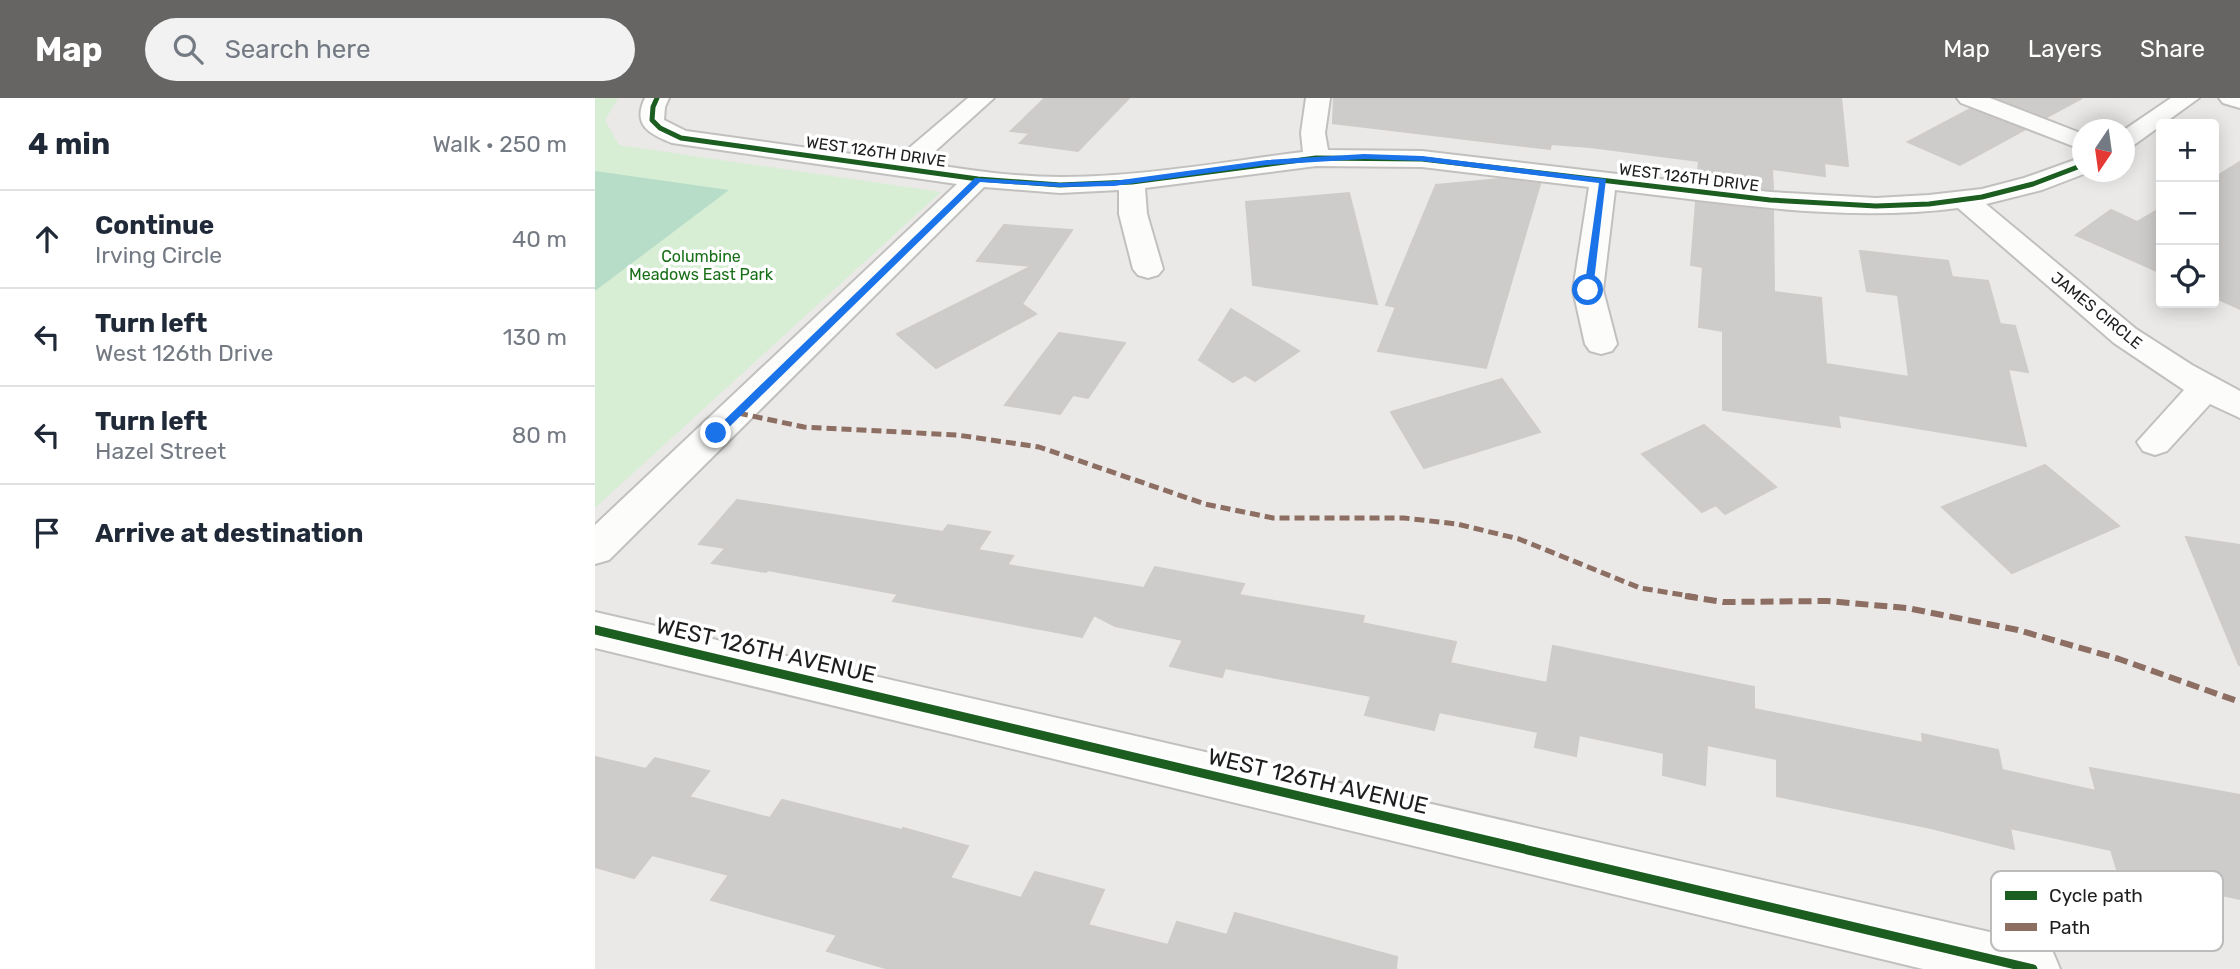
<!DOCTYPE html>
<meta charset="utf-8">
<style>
:root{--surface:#fff;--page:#f2f2f3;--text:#1f2937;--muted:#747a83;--line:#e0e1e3;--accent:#666564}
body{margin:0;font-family:Rubik,sans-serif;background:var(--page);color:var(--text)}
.controls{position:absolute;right:21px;top:21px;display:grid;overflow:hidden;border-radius:7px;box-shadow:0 4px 18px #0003}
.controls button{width:63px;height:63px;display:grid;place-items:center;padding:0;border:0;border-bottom:2px solid var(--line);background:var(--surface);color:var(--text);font:35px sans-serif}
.compass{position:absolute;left:1477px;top:21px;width:63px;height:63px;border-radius:50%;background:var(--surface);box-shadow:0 4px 18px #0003;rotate:193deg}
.stop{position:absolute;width:21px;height:21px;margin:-16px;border:5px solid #1a73e8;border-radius:50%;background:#fff}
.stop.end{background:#1a73e8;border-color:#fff;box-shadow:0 2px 7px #0008}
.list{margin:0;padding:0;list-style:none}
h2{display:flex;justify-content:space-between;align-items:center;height:91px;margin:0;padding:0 28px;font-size:30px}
h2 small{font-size:23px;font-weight:400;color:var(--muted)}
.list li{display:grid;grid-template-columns:46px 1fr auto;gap:21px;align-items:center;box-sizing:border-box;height:98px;padding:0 28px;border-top:2px solid var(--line)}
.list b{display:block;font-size:26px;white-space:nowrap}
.list p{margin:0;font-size:23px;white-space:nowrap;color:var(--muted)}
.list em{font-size:23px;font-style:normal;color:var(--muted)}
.icon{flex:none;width:38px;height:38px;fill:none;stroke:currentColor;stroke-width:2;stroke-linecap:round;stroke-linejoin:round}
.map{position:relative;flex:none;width:1645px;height:871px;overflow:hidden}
header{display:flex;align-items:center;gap:42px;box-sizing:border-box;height:98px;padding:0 35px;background:var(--accent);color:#fff}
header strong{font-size:33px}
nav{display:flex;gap:38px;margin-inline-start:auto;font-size:24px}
.search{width:490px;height:63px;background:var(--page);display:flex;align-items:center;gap:18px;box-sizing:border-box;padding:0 24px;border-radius:38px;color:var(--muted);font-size:26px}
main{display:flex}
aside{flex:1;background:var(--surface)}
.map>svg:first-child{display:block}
.park{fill:#d7eed5}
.pitch{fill:#b7ddc9}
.building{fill:#ceccca;stroke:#cecbc9;stroke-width:2}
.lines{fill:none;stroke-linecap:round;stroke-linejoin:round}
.minor-casing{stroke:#c1c0bf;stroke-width:4}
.minor{fill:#fcfcfb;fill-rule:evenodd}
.quiet-far1{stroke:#8d6e63;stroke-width:5;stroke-dasharray:10 5;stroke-linecap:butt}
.quiet{stroke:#8d6e63;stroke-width:6;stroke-dasharray:13 6;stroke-linecap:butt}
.cycleway-far1-casing{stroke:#fff;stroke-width:9}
.cycleway-casing{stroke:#fff;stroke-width:13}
.cycleway-far1{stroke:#1b5e20;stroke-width:5}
.cycleway{stroke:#1b5e20;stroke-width:9}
.route{fill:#1a73e8}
.labels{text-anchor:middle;stroke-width:7;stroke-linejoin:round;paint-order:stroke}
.far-street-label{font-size:16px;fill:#1e1e1e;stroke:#fff}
.far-park-label{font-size:16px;fill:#186f18;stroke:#fff}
.near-street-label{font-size:23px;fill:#1e1e1e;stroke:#fff}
.key{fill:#fff;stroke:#bcbcbc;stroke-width:2}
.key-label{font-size:19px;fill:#1e1e1e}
</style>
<header>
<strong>Map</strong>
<div class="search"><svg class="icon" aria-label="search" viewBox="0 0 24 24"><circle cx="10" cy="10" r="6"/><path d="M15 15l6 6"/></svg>Search here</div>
<nav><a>Map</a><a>Layers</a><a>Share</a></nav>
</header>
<main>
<aside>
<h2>4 min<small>Walk · 250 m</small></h2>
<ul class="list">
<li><svg class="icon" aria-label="ahead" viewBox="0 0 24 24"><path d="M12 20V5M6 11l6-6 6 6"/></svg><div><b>Continue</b><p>Irving Circle</p></div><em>40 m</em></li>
<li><svg class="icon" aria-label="left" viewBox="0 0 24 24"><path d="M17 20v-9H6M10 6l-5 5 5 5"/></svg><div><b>Turn left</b><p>West 126th Drive</p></div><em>130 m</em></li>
<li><svg class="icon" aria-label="left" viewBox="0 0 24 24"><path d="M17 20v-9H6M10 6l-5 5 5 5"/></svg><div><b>Turn left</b><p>Hazel Street</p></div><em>80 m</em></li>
<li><svg class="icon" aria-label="arrive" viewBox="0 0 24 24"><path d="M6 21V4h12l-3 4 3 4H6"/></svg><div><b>Arrive at destination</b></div></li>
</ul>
</aside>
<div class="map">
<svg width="1645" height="871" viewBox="0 0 1645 871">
<rect width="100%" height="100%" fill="#ebe9e7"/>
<polygon class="park" points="0,0 23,0 10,22 24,47 346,94 0,410"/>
<polygon class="pitch" points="0,73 134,92 0,193"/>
<g class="building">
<polygon points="450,0 534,0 483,53 425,45 435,35 416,33"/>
<polygon points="739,0 1246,0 1253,68 1229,65 1230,78 1177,71 1178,92 1102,83 1104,63 995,49 956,46 955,51 738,25"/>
<polygon points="1402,0 1487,0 1452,19"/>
<polygon points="1375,11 1429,32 1365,67 1313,44"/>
<polygon points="1645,64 1645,211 1619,199 1619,80"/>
<polygon points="906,81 945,86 891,270 783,253 801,209 791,207 841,87"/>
<polygon points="754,95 782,206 658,187 651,104"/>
<polygon points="1101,104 1178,113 1179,194 1226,200 1231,266 1314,279 1303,197 1272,193 1265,153 1353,163 1357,179 1393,183 1405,226 1420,228 1433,274 1413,271 1431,348 1243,317 1245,329 1128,312 1128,233 1104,229 1108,169 1096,167"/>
<polygon points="1566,110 1566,175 1481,137 1516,112 1542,124"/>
<polygon points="409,127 477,132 427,206 441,216 341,270 302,236 437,168 382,163"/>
<polygon points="636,211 704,253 660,283 650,277 638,284 604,262"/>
<polygon points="464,235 530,245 493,300 478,297 465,316 410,307"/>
<polygon points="907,281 945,334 829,370 796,314"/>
<polygon points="1109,327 1181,389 1130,416 1121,407 1107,414 1047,356"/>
<polygon points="1450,367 1524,428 1417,475 1347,409"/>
<polygon points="142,402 348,434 353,427 395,434 383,452 418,458 412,467 549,490 560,469 649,486 644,497 769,518 767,525 861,544 855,565 952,585 958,548 1159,589 1159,611 1328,645 1327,636 1403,652 1407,672 1501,693 1495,670 1645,697 1645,801 1523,775 1516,752 1415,730 1419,751 1336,730 1182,698 1182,661 1112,647 1110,687 1068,677 1069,655 984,637 981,658 940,649 943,634 844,614 839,632 770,617 776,598 630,570 627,579 575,568 588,542 520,528 499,517 487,539 298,503 303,496 173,472 171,474 117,465 131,450 104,446"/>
<polygon points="1591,439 1645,447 1645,567 1644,567"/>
<polygon points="0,659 51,671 60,660 114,673 94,699 175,720 187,702 307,732 308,730 373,748 355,780 426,800 440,774 509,792 493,827 573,847 582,824 632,837 640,815 802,859 801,871 294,871 232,853 242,837 116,802 134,777 57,757 39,780 0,769"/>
</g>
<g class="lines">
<g class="minor-casing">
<g id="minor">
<path d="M50,0H74L70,9L69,22L91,33L300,62L373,0H399L327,65C373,72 420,79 466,79C547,79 628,64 708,54L706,35L711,0H735L730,35L733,52L827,53L1175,94L1281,100L1334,97L1387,91L1429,80L1488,59V74H1494L1447,92L1391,106L1541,231L1597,267L1645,293V320L1615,306L1572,353L1560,357L1548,353L1542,344L1589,292L1519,245L1363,110C1249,125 1134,105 1020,92L1008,192L1022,246L1017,253L1006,256L995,253L990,246L978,192L994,89L827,69L721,68L550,90L552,116L568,171L563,177L553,180L543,177L538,171L524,116V92L465,95L389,89L14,462L0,466V427L362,86L77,45C54,36 37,27 50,0Z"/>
<polygon points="1362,0 1395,0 1488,36 1488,52 1366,5"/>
<polygon points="1576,0 1604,0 1539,47 1530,49 1529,32"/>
<polygon points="1624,0 1645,0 1645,10 1628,5"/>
<polygon points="0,514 1438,844 1457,852 1465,871 1328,871 0,550"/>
</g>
</g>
<use href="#minor" class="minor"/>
<polyline class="quiet-far1" points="143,315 209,329 362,337 444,349 610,406 678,420 809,420 862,426 924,441 1045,490 1101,499"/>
<polyline class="quiet" points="1090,498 1128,504 1232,503 1312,510 1423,532 1524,561 1645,604"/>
<g class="cycleway-far1-casing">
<polyline id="cycleway-far1" points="62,0 58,9 57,22 65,30 86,40 383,81 465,87 537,84 721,60 827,61 1175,102 1281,108 1334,106 1387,99 1438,86 1488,67"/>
</g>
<g class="cycleway-casing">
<polyline id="cycleway" points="0,532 1438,871"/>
</g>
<use href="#cycleway-far1" class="cycleway-far1"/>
<use href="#cycleway" class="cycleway"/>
</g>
<polygon class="route" points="769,56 827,58 1011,81 998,192 993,195 989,192 1004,85 827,63 769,61 672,67 519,88 465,89 385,84 125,338 116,335 380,80 465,85 519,83 672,62"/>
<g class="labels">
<g class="far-street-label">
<text transform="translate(281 53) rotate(8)" y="6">WEST 126TH DRIVE</text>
<text transform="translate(1094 79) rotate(7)" y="6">WEST 126TH DRIVE</text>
<text transform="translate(1502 212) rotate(39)" y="6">JAMES CIRCLE</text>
</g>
<g class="far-park-label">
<text x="106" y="164">Columbine<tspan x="106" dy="18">Meadows East Park</tspan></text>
</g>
<g class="near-street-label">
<text transform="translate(171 552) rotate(13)" y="8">WEST 126TH AVENUE</text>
<text transform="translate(723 683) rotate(13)" y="8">WEST 126TH AVENUE</text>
</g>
</g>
<rect x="1396" y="773" width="232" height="80" rx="10" class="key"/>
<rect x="1410" y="793" width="32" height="9" fill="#1b5e20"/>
<rect x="1410" y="825" width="32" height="8" fill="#8d6e63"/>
<g class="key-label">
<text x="1454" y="804">Cycle path</text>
<text x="1454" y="836">Path</text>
</g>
</svg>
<div class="controls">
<button>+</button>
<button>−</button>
<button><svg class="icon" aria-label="locate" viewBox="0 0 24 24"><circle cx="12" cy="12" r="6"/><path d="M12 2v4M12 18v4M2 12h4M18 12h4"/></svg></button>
</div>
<svg class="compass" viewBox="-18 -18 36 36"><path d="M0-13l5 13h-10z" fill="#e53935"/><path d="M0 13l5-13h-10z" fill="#747a83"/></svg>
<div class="stop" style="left:993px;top:192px"></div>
<div class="stop end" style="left:121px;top:335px"></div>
</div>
</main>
